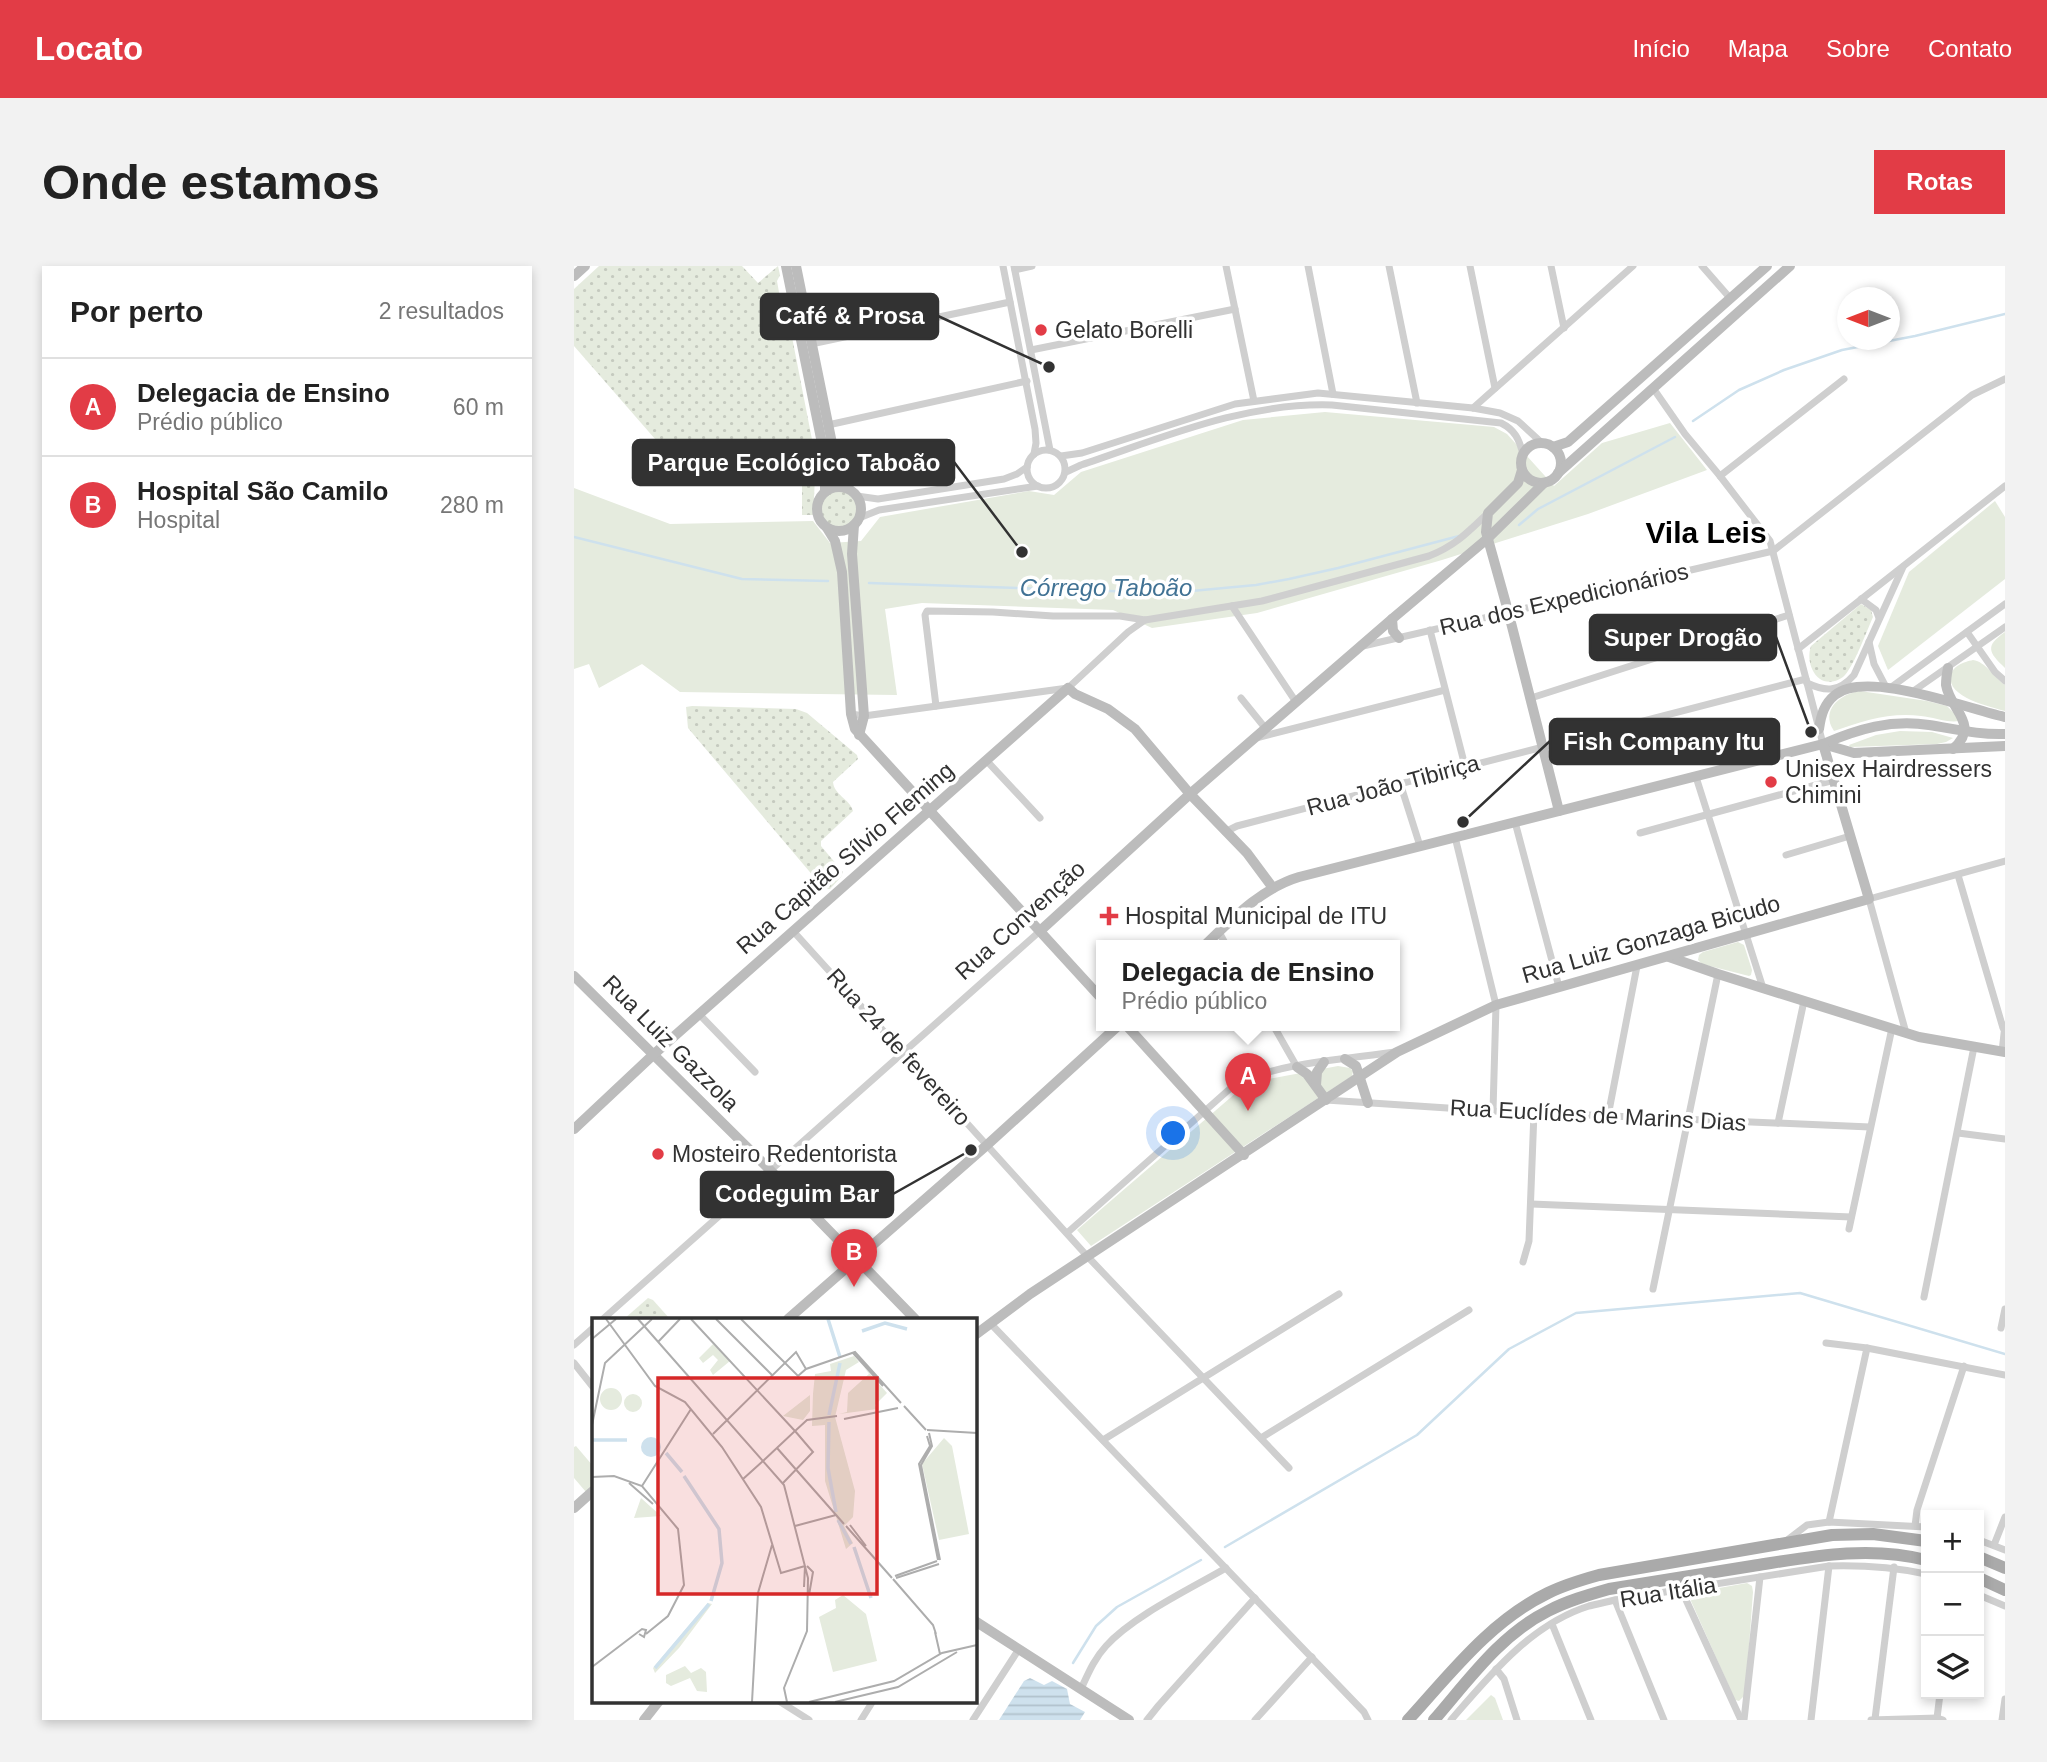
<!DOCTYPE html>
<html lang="pt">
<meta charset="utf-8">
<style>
:root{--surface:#fff;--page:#f2f2f2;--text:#222;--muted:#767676;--line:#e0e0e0;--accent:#e23c46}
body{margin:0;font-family:Arial,sans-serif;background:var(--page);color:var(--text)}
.controls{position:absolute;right:21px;bottom:21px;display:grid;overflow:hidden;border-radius:0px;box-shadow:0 4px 10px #0003}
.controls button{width:63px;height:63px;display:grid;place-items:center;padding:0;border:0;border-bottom:2px solid var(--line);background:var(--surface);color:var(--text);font:35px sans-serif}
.compass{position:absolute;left:1263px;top:21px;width:63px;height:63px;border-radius:50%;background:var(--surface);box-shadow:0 4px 10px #0003;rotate:270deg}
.you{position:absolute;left:600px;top:868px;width:24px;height:24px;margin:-18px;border:5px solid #fff;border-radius:50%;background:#1a73e8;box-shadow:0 0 0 10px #1a73e833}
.badge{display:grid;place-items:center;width:46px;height:46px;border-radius:50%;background:var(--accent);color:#fff;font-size:23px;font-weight:700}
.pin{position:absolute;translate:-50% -58px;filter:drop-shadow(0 2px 4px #0008)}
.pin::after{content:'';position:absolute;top:37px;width:24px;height:21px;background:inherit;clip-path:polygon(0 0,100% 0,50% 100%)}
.popup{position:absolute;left:522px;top:674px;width:304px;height:91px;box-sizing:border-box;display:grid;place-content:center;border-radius:0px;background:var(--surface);filter:drop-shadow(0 2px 5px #0005);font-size:23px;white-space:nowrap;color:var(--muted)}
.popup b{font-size:26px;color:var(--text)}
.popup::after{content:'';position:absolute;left:50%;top:100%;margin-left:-14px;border:14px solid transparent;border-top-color:var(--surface)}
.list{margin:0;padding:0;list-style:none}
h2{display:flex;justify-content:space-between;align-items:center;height:91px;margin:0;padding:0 28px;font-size:30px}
h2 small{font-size:23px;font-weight:400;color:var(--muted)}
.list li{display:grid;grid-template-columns:46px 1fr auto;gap:21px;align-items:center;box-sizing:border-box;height:98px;padding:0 28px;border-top:2px solid var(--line)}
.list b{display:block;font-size:26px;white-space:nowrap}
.list p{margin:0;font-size:23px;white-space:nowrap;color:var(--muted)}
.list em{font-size:23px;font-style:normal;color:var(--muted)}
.icon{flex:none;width:38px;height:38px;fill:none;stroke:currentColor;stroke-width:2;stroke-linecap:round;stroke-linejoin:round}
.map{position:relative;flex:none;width:1431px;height:1454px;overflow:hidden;border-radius:0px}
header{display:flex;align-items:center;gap:42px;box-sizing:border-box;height:98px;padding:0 35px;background:var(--accent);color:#fff}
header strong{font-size:33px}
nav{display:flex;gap:38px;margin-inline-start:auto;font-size:24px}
.intro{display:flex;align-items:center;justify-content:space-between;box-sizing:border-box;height:168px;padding:0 42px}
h1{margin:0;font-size:49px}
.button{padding:18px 32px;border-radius:0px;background:var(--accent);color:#fff;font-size:24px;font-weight:700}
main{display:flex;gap:42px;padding:0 42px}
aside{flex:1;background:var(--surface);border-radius:0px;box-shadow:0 4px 10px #0003}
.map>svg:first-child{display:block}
.grass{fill:url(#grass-dots)}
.park{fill:#e5ebde}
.water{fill:url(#water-rules)}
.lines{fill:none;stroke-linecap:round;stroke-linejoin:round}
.stream{stroke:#cee1ed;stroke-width:2.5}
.street{stroke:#cfcfcf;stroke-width:7}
.secondary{stroke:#bcbcbc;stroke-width:10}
.primary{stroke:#aaa;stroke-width:12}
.poi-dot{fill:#e23c46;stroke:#fff;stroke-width:2.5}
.labels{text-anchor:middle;stroke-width:7;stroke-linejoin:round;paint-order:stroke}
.poi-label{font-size:23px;fill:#323232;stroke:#fff;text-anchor:start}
.street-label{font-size:23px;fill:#323232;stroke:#fff}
.water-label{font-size:24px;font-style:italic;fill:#417294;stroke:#fff}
.district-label{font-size:30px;font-weight:bold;fill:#000;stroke:#fff}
.inset-river{fill:none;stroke:#cee1ed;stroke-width:3.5}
.inset-road{fill:none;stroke:#adadad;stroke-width:2}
.view{fill:#d62828;fill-opacity:0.15;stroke:#d62828;stroke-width:3.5}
.inset-edge{fill:none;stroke:#323232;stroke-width:3.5}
.leader{fill:none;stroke:#323232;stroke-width:2.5}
.callout-dot{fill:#323232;stroke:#fff;stroke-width:2.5}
.callout{fill:#323232;stroke:#323232;stroke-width:2.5}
.callout-label{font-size:24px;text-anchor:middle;font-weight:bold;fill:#fff}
</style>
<header>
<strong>Locato</strong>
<nav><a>Início</a><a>Mapa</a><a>Sobre</a><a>Contato</a></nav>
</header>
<div class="intro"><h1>Onde estamos</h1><a class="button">Rotas</a></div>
<main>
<aside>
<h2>Por perto<small>2 resultados</small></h2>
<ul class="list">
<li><span class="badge">A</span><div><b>Delegacia de Ensino</b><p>Prédio público</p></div><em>60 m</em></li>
<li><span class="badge">B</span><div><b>Hospital São Camilo</b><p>Hospital</p></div><em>280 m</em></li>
</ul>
</aside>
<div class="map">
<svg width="1431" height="1454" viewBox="0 0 1431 1454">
<defs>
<pattern id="grass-dots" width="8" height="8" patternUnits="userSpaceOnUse" patternTransform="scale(1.75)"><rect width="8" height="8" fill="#e5ebde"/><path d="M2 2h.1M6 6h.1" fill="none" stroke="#c5cabf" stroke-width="1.8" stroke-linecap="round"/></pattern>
<pattern id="water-rules" width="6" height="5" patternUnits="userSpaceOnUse" patternTransform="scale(1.75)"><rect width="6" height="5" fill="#cee1ed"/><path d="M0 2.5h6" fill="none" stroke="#b1c2cc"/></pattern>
</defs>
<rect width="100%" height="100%" fill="#fff"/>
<g class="grass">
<polygon points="25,0 168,0 184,17 204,0 206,9 203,15 212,66 218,71 242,194 239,249 228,249 228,195 113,194 99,189 88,181 0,80 0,23"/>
<circle cx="265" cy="243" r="18"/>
<path d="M1287,338L1297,344L1299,351C1293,364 1279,403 1269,411C1246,427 1230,400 1237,380Z"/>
<path d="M118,440L222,443L233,447L283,489L284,493L259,516C260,529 276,533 279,545L247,575V580L269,606L267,611L256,623H251L246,618L114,462L112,441Z"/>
<polygon points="74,1032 79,1034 96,1053 50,1053"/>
</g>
<g class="park">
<polygon points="751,146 920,161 933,168 980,220 1028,177 1096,157 1133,204 1014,248 868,294 683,347 578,362 539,344 348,337 311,343 323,429 106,426 68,398 25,422 15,398 0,403 0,222 96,258 239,255 256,277 287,275 306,251 455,225 480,229 507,206 669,154"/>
<polygon points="1421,235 1431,251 1431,313 1314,404 1304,380 1335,306"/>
<path d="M1431,366V402C1414,386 1411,380 1431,366Z"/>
<path d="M1399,394C1412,396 1420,411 1431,419V445C1417,441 1372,431 1377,410C1378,400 1390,396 1399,394Z"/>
<path d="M1286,425L1353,435L1373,440L1385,452V455C1373,457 1359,451 1347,450C1316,446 1289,455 1260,465C1246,444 1266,428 1286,425Z"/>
<polygon points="1326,465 1358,466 1379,472 1372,476 1363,478 1276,481 1275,479 1302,469"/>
<polygon points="1164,676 1170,679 1178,704 1177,709 1175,710 1128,698 1124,694 1125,689 1129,686"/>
<polygon points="764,800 776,802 779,805 778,810 517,980 503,964 663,826 690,814"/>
<polygon points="2,1180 19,1200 19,1220 12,1226 0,1212 0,1181"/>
<polygon points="1173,1317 1178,1320 1179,1326 1172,1421 1170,1430 1165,1435 1161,1434 1117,1335 1119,1330 1123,1326"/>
<polygon points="917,1429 921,1432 929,1454 892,1454"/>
</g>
<polygon class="water" points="456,1412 470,1419 478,1415 493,1423 496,1438 511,1446 506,1454 425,1454 450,1415"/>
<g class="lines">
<g class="stream">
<polyline points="1119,155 1165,124 1210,104 1268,84 1341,70 1431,48"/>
<polyline points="945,259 964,243 1101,171"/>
<polyline points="0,271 168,313 254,315"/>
<polyline points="295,317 596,327 682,319 715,313 764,302 885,270"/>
<polyline points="651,1281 843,1169 935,1083 1002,1047 1226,1027 1431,1088"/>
<polyline points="499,1397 522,1360 543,1341 627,1294"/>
</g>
<g class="street">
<polyline points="429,0 461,163 462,177 460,188"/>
<polyline points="440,0 476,184"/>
<polyline points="652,0 680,135"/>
<polyline points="734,0 759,128"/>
<polyline points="815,0 843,137"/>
<polyline points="896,0 921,122"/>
<polyline points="977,0 990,62"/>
<polyline points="1128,0 1156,32"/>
<polyline points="441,4 458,0"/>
<polyline points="237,78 436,36"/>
<polyline points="457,84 661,43"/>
<polyline points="1079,122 1111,168 1146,210 1196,275 1249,478"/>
<polyline points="899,142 1059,0"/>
<polyline points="254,159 453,115"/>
<circle cx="472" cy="203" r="19"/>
<polyline points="487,190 508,187 661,138 744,127 899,142 926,147 944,155 968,177"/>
<path d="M492,206L507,199C588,172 671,136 758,139L927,157C941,164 945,173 949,188"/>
<polyline points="1146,210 1270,113"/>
<polyline points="283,230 304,233 430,213 443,208 453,201"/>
<polyline points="285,252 305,244 464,220"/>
<polyline points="1287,333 1302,344 1305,352"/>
<polyline points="658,340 722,436"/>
<polyline points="856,364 891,500"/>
<polyline points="1393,366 1421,406 1431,415"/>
<polyline points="1295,376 1300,398 1312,421"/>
<polyline points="789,380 1199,285 1398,129 1431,113"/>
<polyline points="1224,383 1431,220"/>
<path d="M1233,417C1252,426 1265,426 1280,409L1329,301"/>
<polyline points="1316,422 1431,338"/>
<polyline points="1338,426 1431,361"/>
<polyline points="667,432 692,463"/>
<polyline points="957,432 1215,349"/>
<polyline points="362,440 351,349 353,345 419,346 479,350 546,350 571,354"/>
<path d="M277,448L290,450L494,422L554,366L571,354L688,335L855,290C882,279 893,267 914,247"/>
<polyline points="682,472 871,424"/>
<polyline points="412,494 466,552"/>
<polyline points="1122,511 1189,722"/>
<polyline points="826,517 846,580"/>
<polyline points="941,556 985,721"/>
<polyline points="651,566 663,560 1232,413"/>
<polyline points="1066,567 1260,514"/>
<polyline points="881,571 922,739 919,845"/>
<polyline points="1212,589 1276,570"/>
<polyline points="1384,609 1429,762"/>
<polyline points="219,665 514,991 715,1202"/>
<polyline points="645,666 652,679"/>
<polyline points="125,748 181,806"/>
<polyline points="699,759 723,801"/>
<polyline points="1332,767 1295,633 1431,595"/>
<polyline points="1428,786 1431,759"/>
<polyline points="752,834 919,845 1296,861"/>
<polyline points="1034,850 1063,700"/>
<polyline points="1204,857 1230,735"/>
<polyline points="1384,867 1431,873"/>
<polyline points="957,938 1277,951"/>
<polyline points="1275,963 1318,762"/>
<path d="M493,967L659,820C699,797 773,793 821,786"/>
<polyline points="949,996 955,975 960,846"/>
<polyline points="1079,1023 1144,708"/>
<polyline points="1350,1031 1400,781"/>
<polyline points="29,1053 466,665"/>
<polyline points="416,1057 790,1446 794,1454"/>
<polyline points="1427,1062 1431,1043"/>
<polyline points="1252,1077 1293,1082 1431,1109"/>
<polyline points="0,1079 19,1062"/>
<polyline points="0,1097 19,1121"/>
<polyline points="687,1172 895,1044"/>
<polyline points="529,1174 765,1028"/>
<polyline points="1255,1256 1293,1082"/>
<polyline points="1341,1260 1343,1244 1390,1100"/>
<polyline points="1405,1274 1431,1284"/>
<polyline points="1212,1275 1233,1259 1255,1256 1352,1261"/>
<polyline points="1420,1279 1431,1251"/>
<polyline points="1107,1323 1167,1454"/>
<polyline points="1405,1329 1431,1340"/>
<polyline points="1041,1334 1090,1454"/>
<polyline points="978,1358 1017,1454"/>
<polyline points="922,1403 930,1413 943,1454"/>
<path d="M507,1423C514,1408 520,1393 532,1380C559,1350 616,1323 652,1302"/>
<polyline points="205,1435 235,1454"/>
<polyline points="1363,1452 1366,1428"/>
<polyline points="1301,1453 1320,1301"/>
<polyline points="287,1454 299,1435"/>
<polyline points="399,1454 445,1383"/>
<polyline points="573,1454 585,1439 681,1332"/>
<polyline points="681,1454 738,1391"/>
<path d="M877,1454C915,1410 957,1358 1015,1340C1023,1338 1033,1336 1041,1334L1255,1300C1289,1299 1319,1301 1352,1308"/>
<polyline points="1170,1454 1186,1311"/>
<polyline points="1237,1454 1255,1300"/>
<polyline points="1297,1454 1363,1452 1369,1454"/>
<polyline points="1428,1454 1431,1433"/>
</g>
<g class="secondary">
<polyline points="212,0 251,192 251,226"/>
<polyline points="222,0 263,202 270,221"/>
<polyline points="0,10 11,0"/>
<circle cx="967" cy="197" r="20"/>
<polyline points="979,181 994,176 1193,0"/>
<polyline points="948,204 944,217 914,247 912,266 934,345 985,545"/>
<polyline points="984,207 1216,0"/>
<circle cx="265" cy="243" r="22"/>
<polyline points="280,259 278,288 290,450 285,469"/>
<polyline points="253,262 261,275 268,306 277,448 281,463 527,732"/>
<polyline points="818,353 819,365 825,372"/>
<path d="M1374,402C1373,407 1372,413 1372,419C1376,444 1407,458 1379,483"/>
<path d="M1245,463C1247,449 1250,438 1261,429C1292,403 1394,443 1431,451"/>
<polyline points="1249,478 1280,487 1431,480"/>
<polyline points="466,665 616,528 818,353 913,273 970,217"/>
<path d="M631,679C659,652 688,622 725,611L1249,478C1284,463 1317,453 1355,459C1381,463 1405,469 1431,468"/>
<polyline points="1095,691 1144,708 1345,771 1431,786"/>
<polyline points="0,710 197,905 341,1053"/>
<polyline points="552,759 670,889"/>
<polyline points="771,793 782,800 794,837"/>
<polyline points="723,801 733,808 752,834"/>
<polyline points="742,819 743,806 750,796"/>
<polyline points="0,863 79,789 494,422 501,428 534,443 561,463 616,528 673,587 699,622"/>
<polyline points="214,1053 413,879 545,759"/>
<polyline points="401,1069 456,1028 823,786 922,739 1295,633 1249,478"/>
<polyline points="0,1242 19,1225"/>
<polyline points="401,1355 555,1454"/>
<polyline points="70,1454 85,1435"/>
</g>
<g class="primary">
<polyline points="1405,1291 1431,1302"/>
<polyline points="1405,1312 1431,1324"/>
<path d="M834,1454C876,1408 916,1355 974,1327C990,1319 1007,1314 1025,1309L1258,1269L1299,1268L1352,1275"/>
<path d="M860,1454C894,1415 926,1369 974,1345C993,1335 1014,1329 1035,1323C1083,1315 1130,1308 1178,1300C1235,1291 1294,1279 1352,1294"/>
</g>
</g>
<g class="poi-dot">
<circle cx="467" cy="64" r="7"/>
<circle cx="1197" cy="516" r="7"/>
<path d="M531.5 639.5h7v7h7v7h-7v7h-7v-7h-7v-7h7z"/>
<circle cx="84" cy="888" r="7"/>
</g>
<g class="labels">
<g class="poi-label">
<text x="481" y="72">Gelato Borelli</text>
<text x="1211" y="511">Unisex Hairdressers<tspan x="1211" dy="26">Chimini</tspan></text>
<text x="551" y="658">Hospital Municipal de ITU</text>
<text x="98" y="896">Mosteiro Redentorista</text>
</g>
<g class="street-label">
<text transform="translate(990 333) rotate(-13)" y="8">Rua dos Expedicionários</text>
<text transform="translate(819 519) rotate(-15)" y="8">Rua João Tibiriça</text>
<text transform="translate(271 592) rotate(-41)" y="8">Rua Capitão Sílvio Fleming</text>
<text transform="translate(446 654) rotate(-42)" y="8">Rua Convenção</text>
<text transform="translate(1077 673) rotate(-16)" y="8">Rua Luiz Gonzaga Bicudo</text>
<text transform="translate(97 777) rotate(45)" y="8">Rua Luiz Gazzola</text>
<text transform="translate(325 781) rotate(48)" y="8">Rua 24 de fevereiro</text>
<text transform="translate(1024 849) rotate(3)" y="8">Rua Euclídes de Marins Dias</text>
<text transform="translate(1094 1326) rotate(-9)" y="8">Rua Itália</text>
</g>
<g class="water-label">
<text x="532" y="330">Córrego Taboão</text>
</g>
<g class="district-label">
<text x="1132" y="277">Vila Leis</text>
</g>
</g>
<g transform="translate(18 1052)">
<rect width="385" height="385" fill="#fff"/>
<path d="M272,49L295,75L283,87L285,91L247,96L255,94L256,75L277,56ZM8 81a11 11 0 1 1 22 0a11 11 0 1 1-22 0ZM218,77V93L211,102L191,98Z" fill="#e5ebde"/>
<path d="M93,348L99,355L109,350L114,354L115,374L105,373L98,360L79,368L74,365V357Z" fill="#e5ebde"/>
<path d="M121,26L138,43L121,57L118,52L126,42L121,37L111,45L107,40ZM262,38L267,44L254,52L243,99L263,173L261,199L252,208L261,225L254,231L233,163V107L220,108L221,76L223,56L239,53L238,46ZM32 85a9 9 0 1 1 18 0a9 9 0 1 1-18 0ZM352,120L360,128L377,216L347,222L330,146ZM49,180L69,198L42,200ZM251,277L274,296L285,343L241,354L227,299L244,290L243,282ZM116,285L120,286L87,330L63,355L61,350Z" fill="#e5ebde"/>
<path d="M49 129a10 10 0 1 1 20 0a10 10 0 1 1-20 0Z" fill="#cee1ed"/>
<path class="inset-river" d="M236,1L248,39M270,13L293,5L315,11M237,97L248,45M237,104L236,150L244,194M0,122H35M74,135L90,154M92,158L127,211L130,245L119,283M246,202L259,226M262,229L279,280M63,350L117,286"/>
<path class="inset-road" d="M14,1L63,68L93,84L130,129L169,189L189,255L213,248M46,1L192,167L216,260L215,313L192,370L195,384M99,1L203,113L171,143M124,1L180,57M149,1L206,58L214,51L263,34L309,85M0,21L24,1M66,24L88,1M261,35L291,68M312,88L334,112M252,101L306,90M0,107L13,45L60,1M335,112L385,115M337,115L340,128L329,147L348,242M121,116L204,34L214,51M335,118L338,128L327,146L346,242M185,130L252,206M0,159L22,158L50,168L86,211L92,267L76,298L54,316M151,161L171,143M37,165L61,186M191,165L221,134L203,113L215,102L245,98M50,168L99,91M258,207L274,228M203,208L244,197M254,208L300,260M215,248L221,254L217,277M303,258L345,243M304,260L347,246M301,261L341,307L344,316M212,269L213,248M343,314L348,336M0,349L50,311L54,312L52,319L47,316M160,384L166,275L180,227M217,384L302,363L350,335L385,327M243,384L306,369L365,334"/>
<path class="view" d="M66,60H285V276H66Z"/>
<rect width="385" height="385" class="inset-edge"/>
</g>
<path class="leader" d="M475 101L364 50M448 286L380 196M1237 466L1202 371M889 556L976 475M397 884L319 928"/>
<g class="callout-dot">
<circle cx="475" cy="101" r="7"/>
<circle cx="448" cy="286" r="7"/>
<circle cx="1237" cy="466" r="7"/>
<circle cx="889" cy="556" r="7"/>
<circle cx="397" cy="884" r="7"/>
</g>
<g class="callout">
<rect x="187" y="28" width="177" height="45" rx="7"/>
<rect x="59" y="174" width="321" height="45" rx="7"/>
<rect x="1016" y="349" width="186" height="45" rx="7"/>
<rect x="976" y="453" width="229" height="45" rx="7"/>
<rect x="127" y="906" width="192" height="45" rx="7"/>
</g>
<g class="callout-label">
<text x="276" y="58">Café &amp; Prosa</text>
<text x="220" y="205">Parque Ecológico Taboão</text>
<text x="1109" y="380">Super Drogão</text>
<text x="1090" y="484">Fish Company Itu</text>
<text x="223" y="936">Codeguim Bar</text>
</g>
</svg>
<div class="controls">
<button>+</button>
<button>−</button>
<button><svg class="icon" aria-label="layers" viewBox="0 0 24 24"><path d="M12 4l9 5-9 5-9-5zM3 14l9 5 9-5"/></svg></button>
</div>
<svg class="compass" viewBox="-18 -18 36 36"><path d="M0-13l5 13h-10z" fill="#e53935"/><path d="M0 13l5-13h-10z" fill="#767676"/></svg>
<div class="you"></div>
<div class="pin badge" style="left:674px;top:845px">A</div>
<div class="popup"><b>Delegacia de Ensino</b>Prédio público</div>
<div class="pin badge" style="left:280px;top:1021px">B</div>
</div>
</main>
